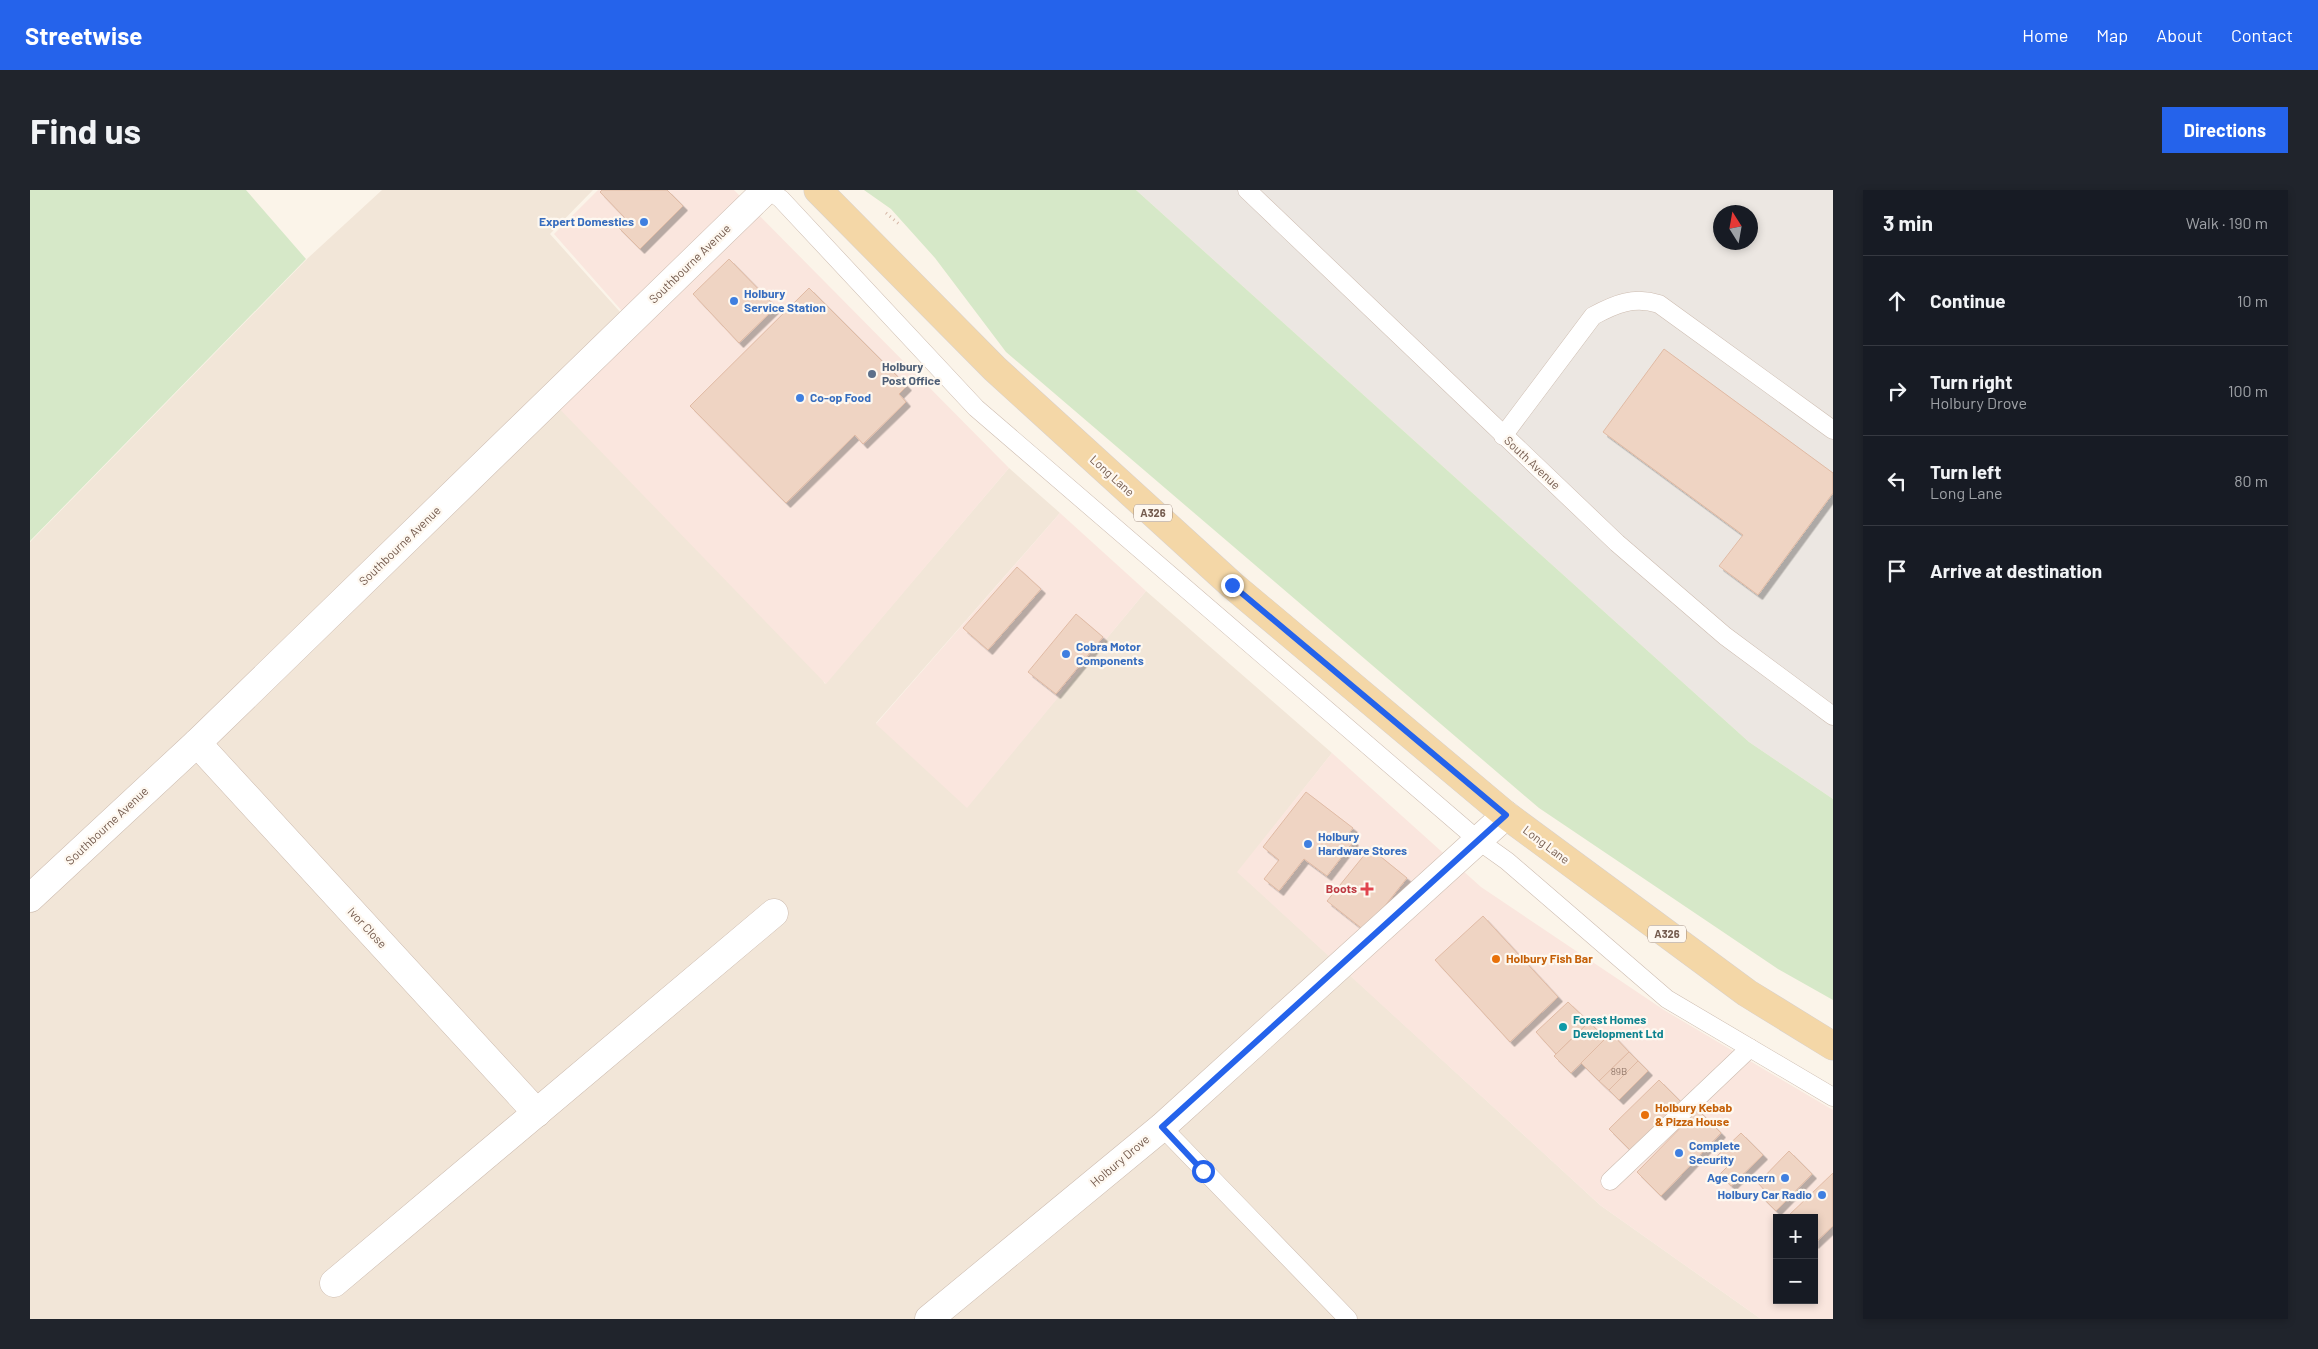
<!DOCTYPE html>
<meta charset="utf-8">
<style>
:root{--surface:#171b24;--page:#20242c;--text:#f1f3f6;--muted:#9ea1a6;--line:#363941;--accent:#2563eb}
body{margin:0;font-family:Barlow,sans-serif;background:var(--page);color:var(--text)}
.controls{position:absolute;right:15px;bottom:15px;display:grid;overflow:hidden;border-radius:0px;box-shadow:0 2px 8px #0003}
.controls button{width:45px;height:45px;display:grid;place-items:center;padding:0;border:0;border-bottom:1px solid var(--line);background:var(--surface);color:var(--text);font:25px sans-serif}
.compass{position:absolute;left:1683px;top:15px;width:45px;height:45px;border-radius:50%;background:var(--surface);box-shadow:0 2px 8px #0003;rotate:349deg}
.stop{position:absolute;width:15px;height:15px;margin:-11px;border:4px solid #2563eb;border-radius:50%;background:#fff}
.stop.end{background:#2563eb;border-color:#fff;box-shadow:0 1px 5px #0008}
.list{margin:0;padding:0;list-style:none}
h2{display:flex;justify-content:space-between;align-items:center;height:65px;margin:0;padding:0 20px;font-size:21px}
h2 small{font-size:16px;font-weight:400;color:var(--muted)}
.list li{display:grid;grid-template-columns:32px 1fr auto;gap:15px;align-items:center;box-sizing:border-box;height:90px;padding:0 20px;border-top:1px solid var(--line)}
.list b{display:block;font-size:19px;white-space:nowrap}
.list p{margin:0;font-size:16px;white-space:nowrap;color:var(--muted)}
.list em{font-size:16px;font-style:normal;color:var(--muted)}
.icon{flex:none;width:28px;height:28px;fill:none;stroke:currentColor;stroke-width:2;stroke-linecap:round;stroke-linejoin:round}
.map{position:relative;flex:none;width:1803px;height:1129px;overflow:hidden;border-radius:0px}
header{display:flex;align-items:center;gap:30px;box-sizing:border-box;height:70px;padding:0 25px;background:var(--accent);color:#fff}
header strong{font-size:24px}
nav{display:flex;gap:28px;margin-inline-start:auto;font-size:18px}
.intro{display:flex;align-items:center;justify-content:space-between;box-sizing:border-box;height:120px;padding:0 30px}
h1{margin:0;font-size:35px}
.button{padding:12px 22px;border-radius:0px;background:var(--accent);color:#fff;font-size:18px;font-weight:700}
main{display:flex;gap:30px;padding:0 30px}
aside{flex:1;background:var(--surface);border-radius:0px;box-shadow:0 2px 8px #0003}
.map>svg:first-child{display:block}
.residential{fill:#f2e6d8}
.commercial{fill:#fae6de;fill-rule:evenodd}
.industrial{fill:#ece7e2;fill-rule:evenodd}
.green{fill:#d6e8c8}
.building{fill:#efd4c3;stroke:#e0baa4;filter:url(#shadow)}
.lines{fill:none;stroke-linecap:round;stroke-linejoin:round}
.service-casing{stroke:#cdbcb0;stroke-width:19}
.minor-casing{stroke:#cdbcb0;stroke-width:29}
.primary-casing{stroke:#d8d1cd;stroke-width:29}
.path{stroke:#d4b7a6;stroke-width:3;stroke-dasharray:1 4;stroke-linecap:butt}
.service{stroke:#fff;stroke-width:18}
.minor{stroke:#fff;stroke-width:28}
.primary{stroke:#f4d7a7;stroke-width:28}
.route{stroke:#2563eb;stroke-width:6}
.shop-dot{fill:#3f7fe0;stroke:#fef8f0;stroke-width:2}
.service-dot{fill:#5c6f8a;stroke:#fef8f0;stroke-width:2}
.health-dot{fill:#e0444e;stroke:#fef8f0;stroke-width:2}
.food-dot{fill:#e8710a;stroke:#fef8f0;stroke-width:2}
.culture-dot{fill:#0f9aa8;stroke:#fef8f0;stroke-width:2}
.labels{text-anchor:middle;stroke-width:4.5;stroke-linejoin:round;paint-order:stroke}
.number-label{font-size:10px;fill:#93796b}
.shield{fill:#fef8f0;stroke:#9d8a7f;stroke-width:1}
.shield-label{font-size:11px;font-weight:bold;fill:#745b4e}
.shop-label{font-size:12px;font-weight:bold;fill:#366cbe;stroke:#fef8f0;text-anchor:start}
.street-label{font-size:12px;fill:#745b4e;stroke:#fef8f0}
.service-label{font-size:12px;font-weight:bold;fill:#4e5e75;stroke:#fef8f0;text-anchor:start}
.health-label{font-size:12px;font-weight:bold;fill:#be3a42;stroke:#fef8f0;text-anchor:end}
.food-label{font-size:12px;font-weight:bold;fill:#c56008;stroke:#fef8f0;text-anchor:start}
.culture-label{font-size:12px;font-weight:bold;fill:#0d838f;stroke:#fef8f0;text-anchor:start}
</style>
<header>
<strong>Streetwise</strong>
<nav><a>Home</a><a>Map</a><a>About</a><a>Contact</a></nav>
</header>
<div class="intro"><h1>Find us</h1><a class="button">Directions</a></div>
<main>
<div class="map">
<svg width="1803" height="1129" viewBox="0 0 1803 1129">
<defs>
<filter id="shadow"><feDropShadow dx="4.5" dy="4.5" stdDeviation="0" flood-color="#0004"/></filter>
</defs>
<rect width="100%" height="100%" fill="#fbf4e9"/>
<polygon class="residential" points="352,0 563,0 520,44 600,133 795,494 979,278 1030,323 846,533 937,617 1116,401 1302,563 1208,682 1570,1015 1731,1129 0,1129 0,352 278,68"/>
<g class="commercial">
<polygon points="568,0 704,0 979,278 796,494 519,208 606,137 524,44"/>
<polygon points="1030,323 1116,401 937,618 846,534"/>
<path d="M1302,563L1451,697L1634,820L1803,920V1129H1731L1570,1015L1207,682ZM1747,1028H1784V1110H1747Z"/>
</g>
<path class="industrial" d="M1106,0H1803V609L1719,552ZM1690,22H1720V52H1690Z"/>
<g class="green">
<polygon points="0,0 216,0 276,69 0,351"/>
<polygon points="834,0 1106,0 1719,552 1803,609 1803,810 1748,779 1509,618 976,162 905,68 861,19"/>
</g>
<g class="building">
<polygon points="572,0 637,0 653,16 610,59 587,36 595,28 570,2"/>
<polygon points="699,69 746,117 709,153 663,104"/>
<polygon points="779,98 877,196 869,204 876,212 833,254 825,245 756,313 660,216"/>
<polygon points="1634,159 1803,283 1803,303 1728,405 1689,376 1713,345 1573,242"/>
<polygon points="987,377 1011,399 958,460 933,438"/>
<polygon points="1046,424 1073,447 1026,504 998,482"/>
<polygon points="1276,602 1323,638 1317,646 1324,651 1297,686 1274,669 1249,701 1234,689 1249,670 1233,657"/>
<polygon points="1340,658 1377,688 1335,741 1297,711"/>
<polygon points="1453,726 1528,807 1480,852 1405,770"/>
<polygon points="1538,812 1559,832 1526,864 1506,842"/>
<polygon points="1559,832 1576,849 1541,883 1524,866"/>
<polygon points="1581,843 1599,862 1569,891 1551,873"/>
<polygon points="1599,862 1608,871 1579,900 1569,891"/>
<polygon points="1608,871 1618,881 1589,910 1579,900"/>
<polygon points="1629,890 1651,912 1601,961 1579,939"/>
<polygon points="1668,920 1691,943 1631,1006 1607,982"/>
<polygon points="1711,943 1733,965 1701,996 1690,984 1697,977 1687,966"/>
<polygon points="1759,961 1782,984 1746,1021 1731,1006 1736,1002 1728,993"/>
<polygon points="1803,983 1803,1036 1784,1054 1784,1028 1757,1027"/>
</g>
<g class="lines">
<g class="service-casing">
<g id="service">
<polyline points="739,0 751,9 946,218 1449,651 1477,671 1637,809 1803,907"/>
<polyline points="1217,0 1587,353 1695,446 1803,526"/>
<path d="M1473,246L1563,126C1585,114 1604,106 1629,114L1803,240"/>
<polyline points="1132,937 1318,1129"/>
<polyline points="1580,991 1720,858"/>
</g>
</g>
<g class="minor-casing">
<g id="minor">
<polyline points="167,553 507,923"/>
<polyline points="0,708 167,553 736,0"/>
<polyline points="304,1093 744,723"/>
<polyline points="899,1129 1132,937 1476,625"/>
</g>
</g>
<g class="primary-casing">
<polyline id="primary" points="788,0 965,179 1202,395 1476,625 1717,803 1803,856"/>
</g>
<polyline class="path" points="856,23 870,35"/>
<use href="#service" class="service"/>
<use href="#minor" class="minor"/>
<use href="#primary" class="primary"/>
</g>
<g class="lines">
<polyline class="route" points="1173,981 1132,937 1476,625 1202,395"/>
</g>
<g class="shop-dot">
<circle cx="614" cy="32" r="5"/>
<circle cx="704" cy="111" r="5"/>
<circle cx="770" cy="208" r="5"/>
<circle cx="1036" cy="464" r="5"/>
<circle cx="1278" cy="654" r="5"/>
<circle cx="1649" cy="963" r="5"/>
<circle cx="1755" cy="988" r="5"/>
<circle cx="1792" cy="1005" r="5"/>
</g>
<circle class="service-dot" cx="842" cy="184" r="5"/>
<path class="health-dot" d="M1334.5 691.5h5v5h5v5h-5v5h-5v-5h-5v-5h5z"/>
<g class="food-dot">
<circle cx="1466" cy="769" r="5"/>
<circle cx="1615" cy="925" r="5"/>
</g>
<circle class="culture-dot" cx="1533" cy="837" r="5"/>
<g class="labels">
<g class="number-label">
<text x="1589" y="885">89B</text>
</g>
<g class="shield">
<rect x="1104" y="314.5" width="38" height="17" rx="4"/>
<rect x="1618" y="735.5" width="38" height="17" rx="4"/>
</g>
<g class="shield-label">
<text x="1123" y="327">A326</text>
<text x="1637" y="748">A326</text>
</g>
<g class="shop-label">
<text x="604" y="36" text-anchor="end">Expert Domestics</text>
<text x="714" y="108">Holbury<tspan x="714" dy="14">Service Station</tspan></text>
<text x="780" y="212">Co-op Food</text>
<text x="1046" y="461">Cobra Motor<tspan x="1046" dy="14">Components</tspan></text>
<text x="1288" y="651">Holbury<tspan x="1288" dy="14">Hardware Stores</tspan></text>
<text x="1659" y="960">Complete<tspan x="1659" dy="14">Security</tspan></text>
<text x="1745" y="992" text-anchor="end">Age Concern</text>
<text x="1782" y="1009" text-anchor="end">Holbury Car Radio</text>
</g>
<g class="street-label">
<text transform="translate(660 74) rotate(-44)" y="4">Southbourne Avenue</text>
<text transform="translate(1502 273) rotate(43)" y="4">South Avenue</text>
<text transform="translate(1082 286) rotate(42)" y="4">Long Lane</text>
<text transform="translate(370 356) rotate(-44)" y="4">Southbourne Avenue</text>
<text transform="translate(77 636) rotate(-43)" y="4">Southbourne Avenue</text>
<text transform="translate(1516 655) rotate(37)" y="4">Long Lane</text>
<text transform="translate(337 738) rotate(47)" y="4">Ivor Close</text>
<text transform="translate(1090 971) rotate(-40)" y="4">Holbury Drove</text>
</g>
<g class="service-label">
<text x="852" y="181">Holbury<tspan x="852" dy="14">Post Office</tspan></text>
</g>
<g class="health-label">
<text x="1327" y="703">Boots</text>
</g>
<g class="food-label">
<text x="1476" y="773">Holbury Fish Bar</text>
<text x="1625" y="922">Holbury Kebab<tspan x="1625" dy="14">&amp; Pizza House</tspan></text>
</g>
<g class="culture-label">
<text x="1543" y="834">Forest Homes<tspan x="1543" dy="14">Development Ltd</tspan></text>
</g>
</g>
</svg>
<div class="controls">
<button>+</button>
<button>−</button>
</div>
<svg class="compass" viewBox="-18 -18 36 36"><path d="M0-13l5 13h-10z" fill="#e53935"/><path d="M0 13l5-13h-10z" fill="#9ea1a6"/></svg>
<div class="stop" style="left:1173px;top:981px"></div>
<div class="stop end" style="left:1202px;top:395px"></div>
</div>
<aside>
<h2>3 min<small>Walk · 190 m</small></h2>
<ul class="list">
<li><svg class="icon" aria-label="ahead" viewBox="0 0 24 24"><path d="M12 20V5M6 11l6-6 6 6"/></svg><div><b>Continue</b></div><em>10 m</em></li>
<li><svg class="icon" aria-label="right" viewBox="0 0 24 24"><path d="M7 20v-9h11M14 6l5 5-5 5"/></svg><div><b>Turn right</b><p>Holbury Drove</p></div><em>100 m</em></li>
<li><svg class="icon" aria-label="left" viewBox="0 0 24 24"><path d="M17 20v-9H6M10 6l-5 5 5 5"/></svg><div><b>Turn left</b><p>Long Lane</p></div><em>80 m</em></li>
<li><svg class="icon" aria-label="arrive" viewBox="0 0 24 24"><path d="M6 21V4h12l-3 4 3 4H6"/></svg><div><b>Arrive at destination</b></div></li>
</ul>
</aside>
</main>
